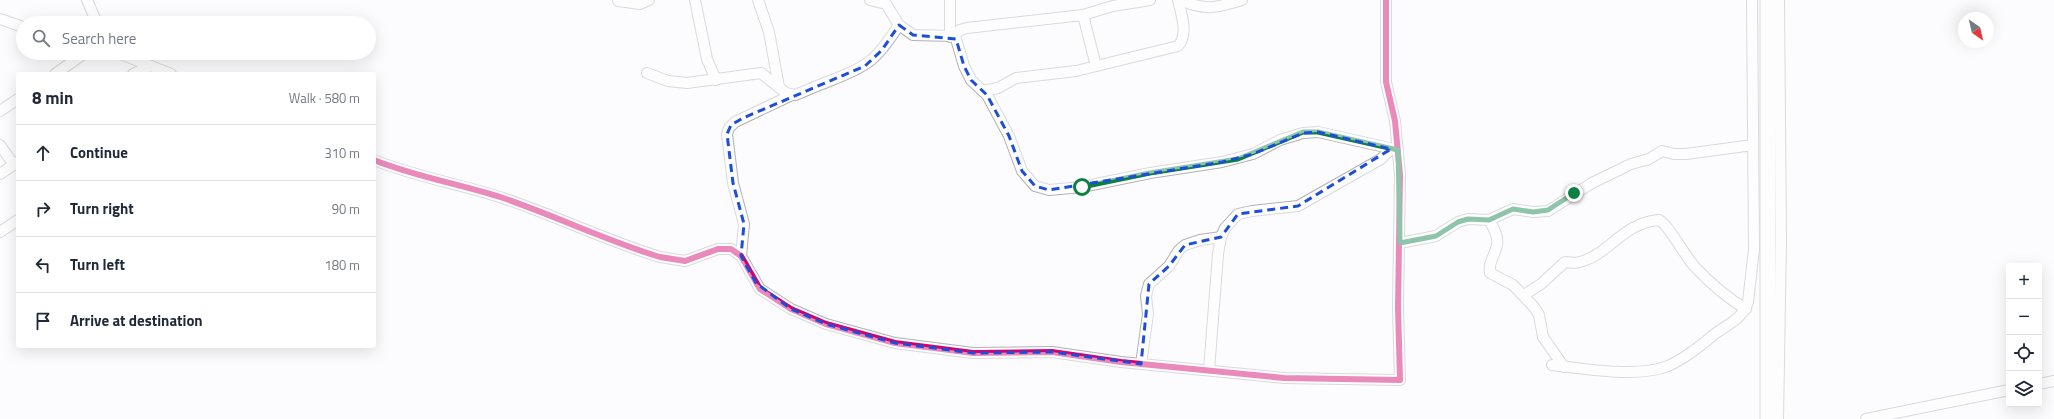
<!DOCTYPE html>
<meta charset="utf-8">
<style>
:root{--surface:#fff;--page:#f6f6f7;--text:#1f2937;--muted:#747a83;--line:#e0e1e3}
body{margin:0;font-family:"Titillium Web",sans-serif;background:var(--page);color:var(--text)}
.controls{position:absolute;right:12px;bottom:12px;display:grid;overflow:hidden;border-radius:4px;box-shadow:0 4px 16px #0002}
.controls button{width:36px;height:36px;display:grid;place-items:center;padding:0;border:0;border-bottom:1px solid var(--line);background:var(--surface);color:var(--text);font:20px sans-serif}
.compass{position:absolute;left:1958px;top:12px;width:36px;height:36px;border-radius:50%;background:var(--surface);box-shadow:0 4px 16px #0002;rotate:146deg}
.stop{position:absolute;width:12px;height:12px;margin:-9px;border:3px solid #0b8043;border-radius:50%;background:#fff}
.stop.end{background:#0b8043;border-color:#fff;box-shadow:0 1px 4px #0008}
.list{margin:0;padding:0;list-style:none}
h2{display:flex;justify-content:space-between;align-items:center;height:52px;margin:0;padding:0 16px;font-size:17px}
h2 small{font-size:13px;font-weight:400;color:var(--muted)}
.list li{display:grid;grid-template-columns:26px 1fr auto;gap:12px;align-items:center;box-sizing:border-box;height:56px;padding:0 16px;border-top:1px solid var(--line)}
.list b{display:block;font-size:15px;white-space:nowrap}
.list em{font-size:13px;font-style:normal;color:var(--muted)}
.icon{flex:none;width:22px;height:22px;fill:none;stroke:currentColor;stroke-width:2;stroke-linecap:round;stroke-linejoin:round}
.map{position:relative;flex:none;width:2054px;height:419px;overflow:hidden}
.search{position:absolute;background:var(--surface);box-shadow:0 4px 16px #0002;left:16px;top:16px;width:360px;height:44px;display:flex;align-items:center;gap:10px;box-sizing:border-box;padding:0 14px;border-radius:22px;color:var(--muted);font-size:15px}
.panel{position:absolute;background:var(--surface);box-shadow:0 4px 16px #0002;left:16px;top:72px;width:360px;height:276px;border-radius:4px}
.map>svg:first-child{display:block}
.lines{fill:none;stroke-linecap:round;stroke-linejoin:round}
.minor-casing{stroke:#b2b1b3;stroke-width:12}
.highway-casing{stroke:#b2b1b3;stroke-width:17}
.minor{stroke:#fffeff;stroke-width:10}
.highway{stroke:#fffeff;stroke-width:15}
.cycleway-casing{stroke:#fff;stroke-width:8}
.cycleway{stroke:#d6006c;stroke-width:6}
.route{stroke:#0b8043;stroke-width:5}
.marked{fill:none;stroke:#1d4ed8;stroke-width:3;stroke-dasharray:8 5;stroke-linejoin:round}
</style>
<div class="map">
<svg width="2054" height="419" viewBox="0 0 2054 419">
<rect width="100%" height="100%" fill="#fcfbfd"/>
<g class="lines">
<g class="minor-casing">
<g id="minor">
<polyline points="87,0 97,23"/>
<polyline points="695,0 707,59 716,80"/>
<polyline points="758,0 769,32 779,87"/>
<polyline points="870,0 886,4 899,25 913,35 954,36 956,39 964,66 971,80 987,95 1009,136 1022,171 1035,186 1049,190 1082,187 1150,173 1222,162 1253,154 1280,140 1303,133 1318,132 1398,150"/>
<polyline points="950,0 950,37"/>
<path d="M1180,0C1205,11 1216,8 1242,0"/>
<polyline points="618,1 640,4 649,0"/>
<polyline points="1083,15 1096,66"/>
<polyline points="0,19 23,27"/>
<polyline points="954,36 960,30 967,28 1083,15 1113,6 1150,0"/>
<polyline points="118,53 171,74"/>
<path d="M647,73L668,81L687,83L761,73L786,93L795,95C806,91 816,86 827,82C867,67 876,61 899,25"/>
<polyline points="55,74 85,53"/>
<polyline points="133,74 151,66"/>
<path d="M983,91L998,88L1016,78L1076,71L1178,46C1189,34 1181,14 1178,0"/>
<polyline points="0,111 18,99"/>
<polyline points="0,145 14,165"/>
<path d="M374,160C416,177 460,184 503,198C556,216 607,241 660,257L685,261L718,249H731L741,256L760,289L791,309L826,324L895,343L973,353L1052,352L1121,362L1284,378L1400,380L1398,308L1400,175L1395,121L1386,82V0"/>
<polyline points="0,174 18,162"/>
<path d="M1489,220C1493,227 1499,236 1497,245C1495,255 1488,263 1490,273L1513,285L1534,307L1539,315L1543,337L1564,367"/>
<polyline points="0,232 18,220"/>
<polyline points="1400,243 1436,236 1458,222 1468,219 1489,220 1513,209 1533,212 1548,211 1592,183 1631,164 1649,159 1662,151 1674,154 1686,154 1753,145"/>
<polyline points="741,256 744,224 733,183 727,134 729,128 735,122 792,95"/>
<path d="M1524,295L1541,284L1565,262C1570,262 1575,264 1580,262C1610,254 1622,223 1659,220C1668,224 1685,256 1694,266C1709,282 1727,298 1746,309"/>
<polyline points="1141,364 1148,314 1146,296 1149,284 1169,266 1179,250 1185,245 1200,240 1221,237"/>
<path d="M1552,365C1584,369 1638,378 1668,366C1686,358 1701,345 1716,333C1729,324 1743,318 1748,302L1754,249L1752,0"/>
<polyline points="1209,370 1218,254 1221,237 1225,228 1238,214 1252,211 1298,206 1381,159 1391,149"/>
<polyline points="2039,384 2054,381"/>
<polyline points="1778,419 1781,240 1779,0"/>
<polyline points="1866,419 2009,390"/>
</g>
</g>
<g class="highway-casing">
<polyline id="highway" points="1768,419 1768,0"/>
</g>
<use href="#minor" class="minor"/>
<use href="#highway" class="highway"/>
<g class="cycleway-casing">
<path id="cycleway" d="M374,160C416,177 460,184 503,198C556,216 607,241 660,257L685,261L718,249H731L741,256L760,289L791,309L826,324L895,343L973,353L1052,352L1121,362L1284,378L1400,380L1398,308L1400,175L1395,121L1386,82V0"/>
</g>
<use href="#cycleway" class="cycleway"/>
</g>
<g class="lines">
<polyline class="route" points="1082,187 1150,173 1238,159 1303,132 1318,132 1398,150 1400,243 1436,236 1458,222 1468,219 1489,220 1513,209 1533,212 1548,210 1574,193"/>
</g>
<path d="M0 0H2054V419H0ZM899,25L913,35L956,39L964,66L971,80L987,95L1009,136L1022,171L1035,186L1049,190L1222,162L1253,154L1303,133L1318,132L1391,149L1298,206L1238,214L1221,237L1185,245L1169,266L1149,284L1141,364L1052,352L973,353L895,343L826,324L791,309L756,283L741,256L744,224L733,183L727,134L731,125L743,118L865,66L882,50Z" fill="#fcfbfd" fill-opacity=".55" fill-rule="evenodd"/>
<path class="marked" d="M899,25L913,35L956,39L964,66L971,80L987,95L1009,136L1022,171L1035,186L1049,190L1222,162L1253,154L1303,133L1318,132L1391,149L1298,206L1238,214L1221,237L1185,245L1169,266L1149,284L1141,364L1052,352L973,353L895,343L826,324L791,309L756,283L741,256L744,224L733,183L727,134L731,125L743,118L865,66L882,50Z"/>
</svg>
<div class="controls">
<button>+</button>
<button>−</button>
<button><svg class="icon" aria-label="locate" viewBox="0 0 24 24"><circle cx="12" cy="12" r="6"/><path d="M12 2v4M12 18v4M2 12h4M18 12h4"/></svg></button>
<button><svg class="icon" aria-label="layers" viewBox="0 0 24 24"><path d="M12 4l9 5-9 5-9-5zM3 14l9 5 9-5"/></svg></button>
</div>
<svg class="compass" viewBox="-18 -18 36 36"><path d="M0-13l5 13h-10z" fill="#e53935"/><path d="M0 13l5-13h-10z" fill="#747a83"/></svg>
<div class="stop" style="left:1082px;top:187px"></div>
<div class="stop end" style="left:1574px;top:193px"></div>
<div class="search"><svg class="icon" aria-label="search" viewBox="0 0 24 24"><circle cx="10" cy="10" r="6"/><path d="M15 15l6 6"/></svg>Search here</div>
<section class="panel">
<h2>8 min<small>Walk · 580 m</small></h2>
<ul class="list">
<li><svg class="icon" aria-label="ahead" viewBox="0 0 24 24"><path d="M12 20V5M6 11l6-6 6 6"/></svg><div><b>Continue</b></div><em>310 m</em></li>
<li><svg class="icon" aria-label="right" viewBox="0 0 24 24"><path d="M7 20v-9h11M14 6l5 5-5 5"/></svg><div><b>Turn right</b></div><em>90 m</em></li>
<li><svg class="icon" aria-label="left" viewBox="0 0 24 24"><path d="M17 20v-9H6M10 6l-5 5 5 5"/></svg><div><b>Turn left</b></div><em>180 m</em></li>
<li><svg class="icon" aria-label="arrive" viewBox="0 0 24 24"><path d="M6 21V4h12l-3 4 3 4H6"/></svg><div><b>Arrive at destination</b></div></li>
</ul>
</section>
</div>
